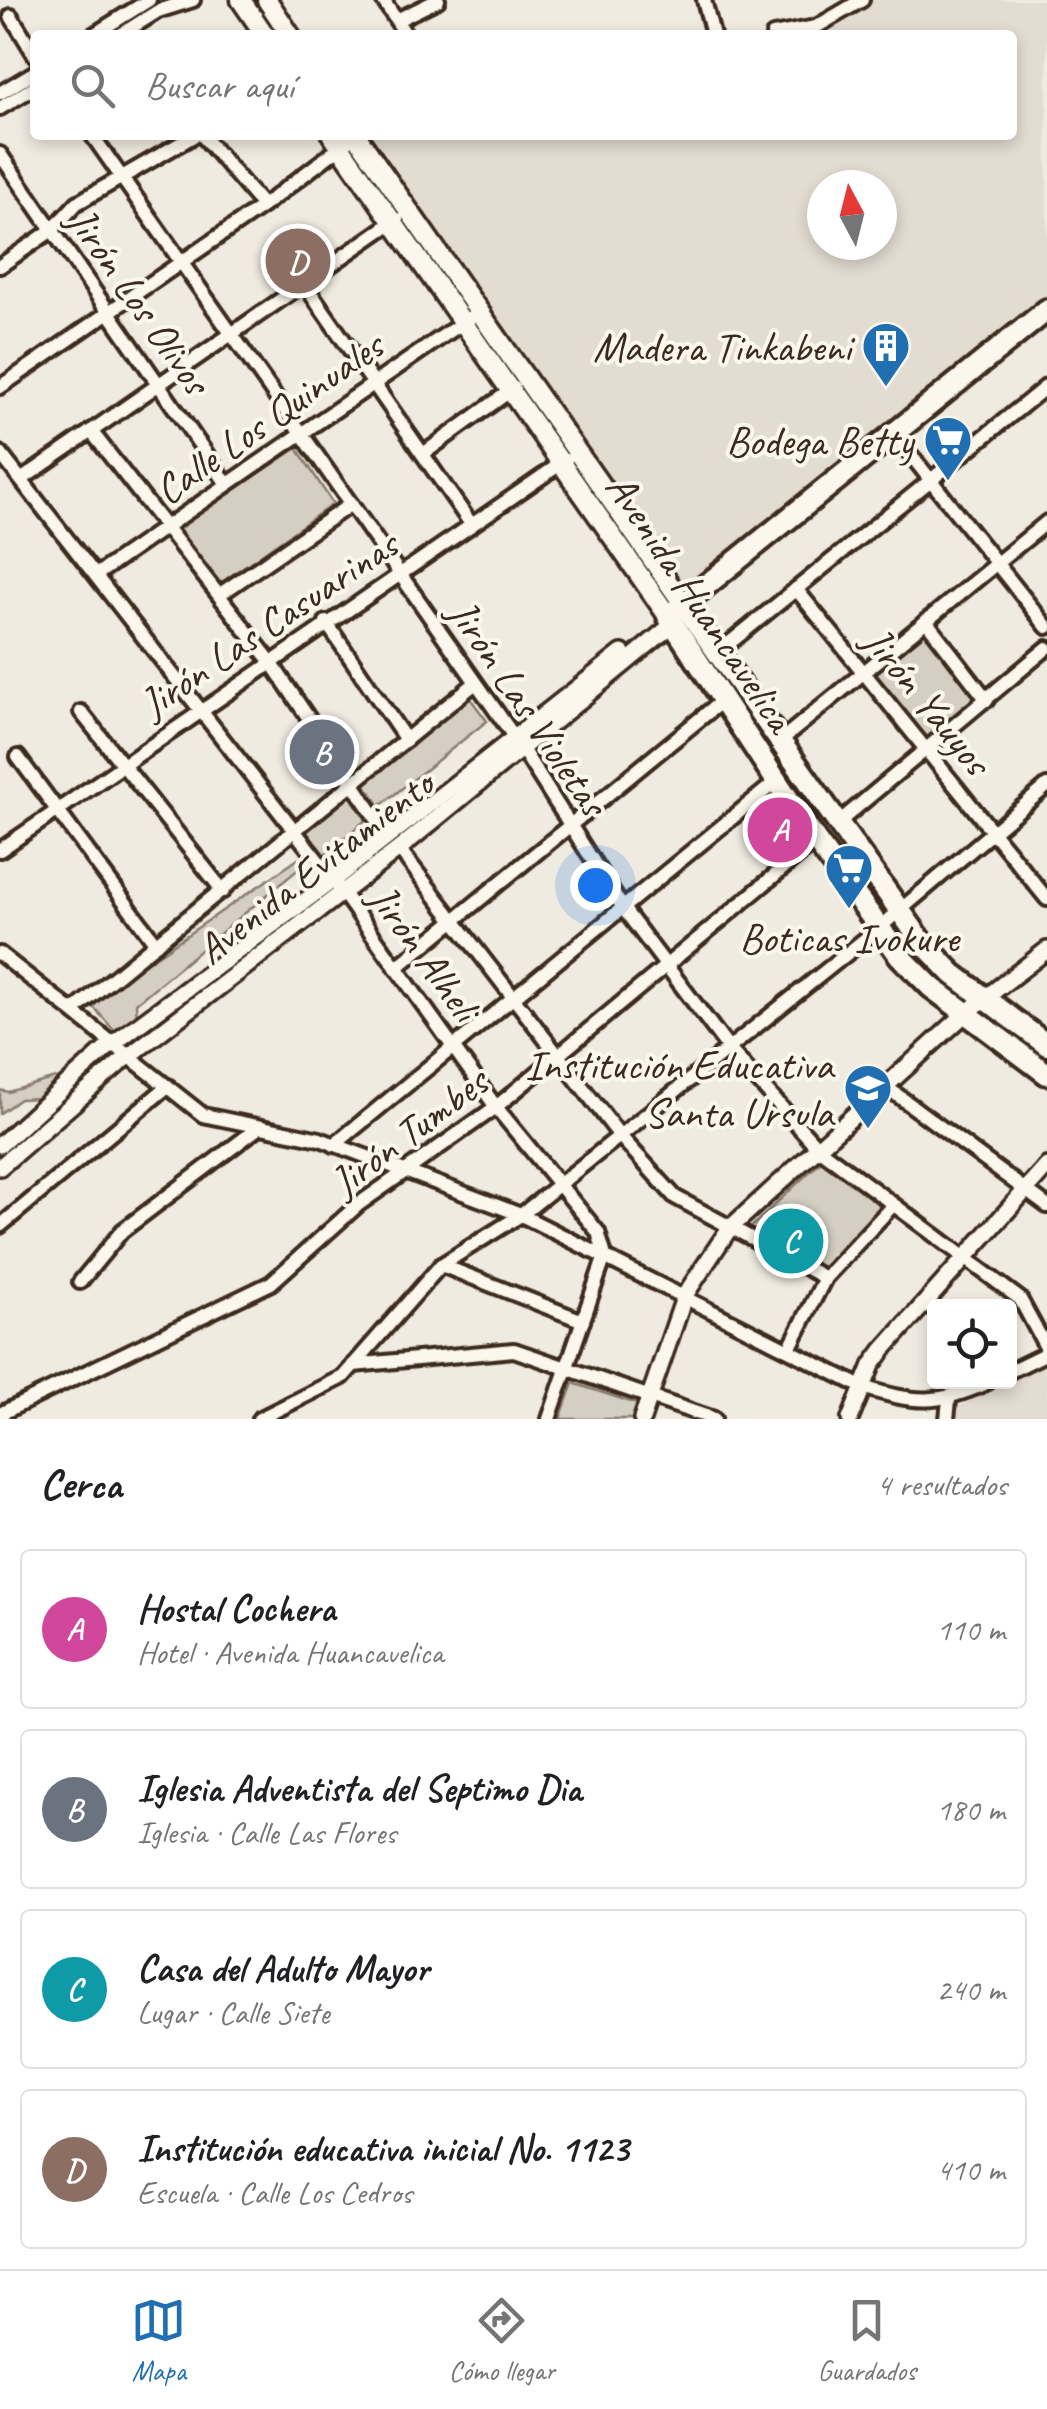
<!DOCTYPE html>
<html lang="es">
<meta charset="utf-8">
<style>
:root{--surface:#fff;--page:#f6f6f6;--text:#202124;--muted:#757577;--line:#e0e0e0;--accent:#1f6fb2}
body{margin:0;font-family:Caveat,sans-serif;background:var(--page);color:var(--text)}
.controls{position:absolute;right:30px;bottom:30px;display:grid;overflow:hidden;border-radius:10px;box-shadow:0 5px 15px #0003}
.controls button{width:90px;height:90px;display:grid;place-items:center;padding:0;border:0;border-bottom:2px solid var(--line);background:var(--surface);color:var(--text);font:50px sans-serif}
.compass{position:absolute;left:807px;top:170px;width:90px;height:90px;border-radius:50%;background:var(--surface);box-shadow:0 5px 15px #0003;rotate:353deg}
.you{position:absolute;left:595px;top:885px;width:35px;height:35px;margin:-25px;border:8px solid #fff;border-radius:50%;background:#1a73e8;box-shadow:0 0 0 15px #1a73e833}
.badge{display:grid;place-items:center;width:65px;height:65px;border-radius:50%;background:var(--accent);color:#fff;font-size:32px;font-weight:700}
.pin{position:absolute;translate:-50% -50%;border:5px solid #fff;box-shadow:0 2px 10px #0006}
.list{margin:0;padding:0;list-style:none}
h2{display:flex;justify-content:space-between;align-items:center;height:130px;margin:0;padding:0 40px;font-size:42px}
h2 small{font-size:32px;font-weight:400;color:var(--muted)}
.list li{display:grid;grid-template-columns:65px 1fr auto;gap:30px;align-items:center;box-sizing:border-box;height:160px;margin:0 20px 20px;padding:0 20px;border:2px solid var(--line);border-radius:10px}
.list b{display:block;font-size:38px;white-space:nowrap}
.list p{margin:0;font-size:32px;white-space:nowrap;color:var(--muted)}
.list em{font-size:32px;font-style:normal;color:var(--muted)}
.icon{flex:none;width:55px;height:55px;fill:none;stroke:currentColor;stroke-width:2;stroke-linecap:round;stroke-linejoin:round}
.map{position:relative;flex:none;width:1047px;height:1419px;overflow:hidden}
.search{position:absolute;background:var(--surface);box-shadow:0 5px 15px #0003;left:30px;right:30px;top:30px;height:110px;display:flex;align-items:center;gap:25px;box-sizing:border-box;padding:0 35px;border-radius:10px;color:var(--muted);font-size:38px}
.sheet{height:850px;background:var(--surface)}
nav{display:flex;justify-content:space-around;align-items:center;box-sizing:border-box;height:140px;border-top:2px solid var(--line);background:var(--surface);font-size:28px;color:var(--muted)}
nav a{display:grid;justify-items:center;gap:5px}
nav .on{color:var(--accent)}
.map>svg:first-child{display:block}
.built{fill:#e2dcd1;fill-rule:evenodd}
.green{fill:#d5cec3;stroke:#887c70;stroke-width:2.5}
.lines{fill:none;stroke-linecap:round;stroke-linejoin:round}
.minor-casing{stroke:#3b2a1e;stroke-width:20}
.tertiary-casing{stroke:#3b2a1e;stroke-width:22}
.secondary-casing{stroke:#3b2a1e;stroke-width:25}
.trunk-casing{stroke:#3b2a1e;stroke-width:28}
.minor{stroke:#fbf7ec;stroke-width:12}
.tertiary{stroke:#fbf7ec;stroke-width:15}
.secondary{stroke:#fbf7ec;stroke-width:18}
.trunk{stroke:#fbf7ec;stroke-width:20}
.labels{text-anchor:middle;stroke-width:8;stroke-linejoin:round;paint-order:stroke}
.street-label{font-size:42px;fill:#3b2a1e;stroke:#fbf7ec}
.poi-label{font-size:42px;fill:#3b2a1e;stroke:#fbf7ec;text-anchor:end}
</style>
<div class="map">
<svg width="1047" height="1419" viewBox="0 0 1047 1419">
<rect width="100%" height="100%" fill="#f0ebe0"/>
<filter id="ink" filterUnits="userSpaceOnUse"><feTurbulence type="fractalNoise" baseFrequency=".01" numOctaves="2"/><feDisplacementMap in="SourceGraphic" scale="20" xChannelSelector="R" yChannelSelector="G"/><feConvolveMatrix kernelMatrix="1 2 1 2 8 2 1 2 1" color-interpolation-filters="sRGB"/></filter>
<g filter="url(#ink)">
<g class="built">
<path d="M870,0H1047V304L686,599L361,135H1012V35H803ZM822,185H882V245H822Z"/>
<polygon points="1047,1363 1047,1419 954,1419 955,1409"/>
</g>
<g class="green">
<polygon points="297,448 333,504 219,584 176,529"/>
<polygon points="925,629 980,699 927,741 870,675"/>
<polygon points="467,694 487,721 380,806 363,781"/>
<polygon points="352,795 369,817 323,857 303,833"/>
<polygon points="301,857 307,862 136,1003 137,1022 120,1037 89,1002"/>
<polygon points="55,1078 61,1082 41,1098 20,1099 0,1113 0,1090 8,1092"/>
<polygon points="822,1160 885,1208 823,1271 745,1233"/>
<polygon points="573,1383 640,1405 634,1419 560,1419"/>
</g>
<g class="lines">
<g class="minor-casing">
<g id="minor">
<polyline points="383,0 406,35"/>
<polyline points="704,0 713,35"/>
<polyline points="11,16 35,55"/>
<polyline points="397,20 438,0"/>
<polyline points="93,35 149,0"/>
<polyline points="120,35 158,11 193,0"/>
<polyline points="773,35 816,27 862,0"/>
<polyline points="0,93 35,72"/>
<polyline points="0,108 35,87"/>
<polyline points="92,135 515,738 623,908 729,1049 818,1148 1020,1299 1047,1349"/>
<polyline points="202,135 263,206"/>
<polyline points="0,154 227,484"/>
<polyline points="0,266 52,230 77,203 195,135"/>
<polyline points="304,283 471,524"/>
<polyline points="0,387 263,206 356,135"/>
<polyline points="91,431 270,661 388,836"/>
<polyline points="895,435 1047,627"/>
<polyline points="0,453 343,893 496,1107 598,1232 605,1256"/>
<polyline points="423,454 514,388"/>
<polyline points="21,480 397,219"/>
<polyline points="96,575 478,312"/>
<polyline points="796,589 1047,899"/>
<polyline points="219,595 351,504"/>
<polyline points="926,621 987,700"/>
<polyline points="326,622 406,740"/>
<polyline points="716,654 1047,386"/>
<polyline points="81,712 223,891"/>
<polyline points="780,741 1047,522"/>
<polyline points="18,757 156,944"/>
<polyline points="839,822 1047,648"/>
<polyline points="399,849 620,1136 675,1197 825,1278"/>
<polyline points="0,850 566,460"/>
<path d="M0,954L203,1115L320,1139L521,1215L862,1387C915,1403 937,1406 988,1382"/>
<polyline points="396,968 723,700"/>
<polyline points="73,1011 473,685"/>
<polyline points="885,1086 1047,1206"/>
<polyline points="334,1145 777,781"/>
<polyline points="0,1226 168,1086"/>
<polyline points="441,1265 583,1321"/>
<polyline points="80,1282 122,1231 258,1128"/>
<polyline points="789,1349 825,1278 893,1205"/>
<polyline points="353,1365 514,1350 714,1419"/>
<polyline points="1010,1371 1047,1353"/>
<polyline points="0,1414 271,1283 359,1204 496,1107 816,841"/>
<polyline points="259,1419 343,1377 441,1265 521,1215 879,928 1047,786"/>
<polyline points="549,1419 605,1256"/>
<polyline points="947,1419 949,1400"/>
</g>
</g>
<g class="tertiary-casing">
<g id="tertiary">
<polyline points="0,1145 106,1049 333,880 622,653"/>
<polyline points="0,1167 120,1063 399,849 673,624"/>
<polyline points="642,1419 685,1295 729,1229 966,1013 1047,950"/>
<polyline points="850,1419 872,1365 883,1350 1047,1166"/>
</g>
</g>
<g class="secondary-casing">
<g id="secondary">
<polyline points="241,0 265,35"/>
<polyline points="267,0 290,35"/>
<polyline points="332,135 668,616"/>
<polyline points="356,135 684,605"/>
</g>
</g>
<g class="trunk-casing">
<g id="trunk">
<polyline points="1047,310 668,616 816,841 900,956 931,987 1047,1074"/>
<polyline points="684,605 922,942 953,974 1047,1045"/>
</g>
</g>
<use href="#minor" class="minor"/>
<use href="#tertiary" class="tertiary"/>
<use href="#secondary" class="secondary"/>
<use href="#trunk" class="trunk"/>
</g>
</g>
<defs>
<g id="building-pin" transform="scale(2.5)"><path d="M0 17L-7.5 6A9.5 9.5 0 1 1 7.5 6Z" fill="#1f6fb2" stroke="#fbf7ec"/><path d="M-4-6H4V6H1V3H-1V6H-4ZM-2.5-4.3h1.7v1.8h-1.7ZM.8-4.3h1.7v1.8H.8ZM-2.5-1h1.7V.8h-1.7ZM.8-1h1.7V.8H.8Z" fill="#fff"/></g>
<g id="supermarket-pin" transform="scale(2.5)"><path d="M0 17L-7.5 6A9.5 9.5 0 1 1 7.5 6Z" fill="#1f6fb2" stroke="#fbf7ec"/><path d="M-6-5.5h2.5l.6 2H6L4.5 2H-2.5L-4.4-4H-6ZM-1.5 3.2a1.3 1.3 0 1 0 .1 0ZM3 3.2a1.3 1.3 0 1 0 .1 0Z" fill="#fff"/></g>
<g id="school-pin" transform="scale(2.5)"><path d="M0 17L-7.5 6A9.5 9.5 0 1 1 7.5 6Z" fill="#1f6fb2" stroke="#fbf7ec"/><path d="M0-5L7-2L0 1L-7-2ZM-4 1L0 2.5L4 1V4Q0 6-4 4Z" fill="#fff"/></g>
</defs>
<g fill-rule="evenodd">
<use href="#building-pin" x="886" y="346"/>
<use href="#supermarket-pin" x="948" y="440"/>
<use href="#supermarket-pin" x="849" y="868"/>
<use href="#school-pin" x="868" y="1088"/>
</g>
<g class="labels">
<g class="street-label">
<text transform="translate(140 300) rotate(55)" y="15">Jirón Los Olivos</text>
<text transform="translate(268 417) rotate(-35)" y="15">Calle Los Quinuales</text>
<text transform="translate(701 602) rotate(56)" y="15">Avenida Huancavelica</text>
<text transform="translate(268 623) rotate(-34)" y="15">Jirón Las Casuarinas</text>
<text transform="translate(928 700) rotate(51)" y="15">Jirón Yauyos</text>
<text transform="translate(529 707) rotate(56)" y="15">Jirón Las Violetas</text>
<text transform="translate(314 866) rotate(-38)" y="15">Avenida Evitamiento</text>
<text transform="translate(425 952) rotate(54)" y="15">Jirón Alheli</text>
<text transform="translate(408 1131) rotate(-37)" y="15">Jirón Tumbes</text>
</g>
<g class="poi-label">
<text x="851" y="361">Madera Tinkabeni</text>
<text x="913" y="455">Bodega Betty</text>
<text x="849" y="952" text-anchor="middle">Boticas Ivokure</text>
<text x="833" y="1079">Institución Educativa<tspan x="833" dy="48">Santa Ursula</tspan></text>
</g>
</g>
</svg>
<div class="controls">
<button><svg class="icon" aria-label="locate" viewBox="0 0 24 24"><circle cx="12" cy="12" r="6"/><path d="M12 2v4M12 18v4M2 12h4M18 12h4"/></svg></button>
</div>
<svg class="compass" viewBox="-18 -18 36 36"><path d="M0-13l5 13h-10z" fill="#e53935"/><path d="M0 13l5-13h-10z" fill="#757577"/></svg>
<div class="you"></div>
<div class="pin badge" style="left:780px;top:830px;background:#d1479c">A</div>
<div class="pin badge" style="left:322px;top:752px;background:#6b7280">B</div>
<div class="pin badge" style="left:791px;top:1241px;background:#0f9aa8">C</div>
<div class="pin badge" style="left:298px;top:261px;background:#8d6e63">D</div>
<div class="search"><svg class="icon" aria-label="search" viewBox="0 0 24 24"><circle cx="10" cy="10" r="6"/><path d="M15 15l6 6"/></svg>Buscar aquí</div>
</div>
<section class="sheet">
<h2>Cerca<small>4 resultados</small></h2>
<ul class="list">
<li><span class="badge" style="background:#d1479c">A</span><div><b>Hostal Cochera</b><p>Hotel · Avenida Huancavelica</p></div><em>110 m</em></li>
<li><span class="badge" style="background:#6b7280">B</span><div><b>Iglesia Adventista del Septimo Dia</b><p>Iglesia · Calle Las Flores</p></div><em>180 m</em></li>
<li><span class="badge" style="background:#0f9aa8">C</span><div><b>Casa del Adulto Mayor</b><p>Lugar · Calle Siete</p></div><em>240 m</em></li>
<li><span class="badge" style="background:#8d6e63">D</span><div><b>Institución educativa inicial No. 1123</b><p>Escuela · Calle Los Cedros</p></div><em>410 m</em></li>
</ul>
</section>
<nav>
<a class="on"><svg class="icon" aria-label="map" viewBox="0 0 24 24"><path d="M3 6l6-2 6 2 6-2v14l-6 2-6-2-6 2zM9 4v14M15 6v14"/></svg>Mapa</a>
<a><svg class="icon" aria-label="directions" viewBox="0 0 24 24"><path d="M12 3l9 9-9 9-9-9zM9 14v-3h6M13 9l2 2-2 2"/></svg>Cómo llegar</a>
<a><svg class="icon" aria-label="saved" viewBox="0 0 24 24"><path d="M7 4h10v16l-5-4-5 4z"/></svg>Guardados</a>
</nav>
